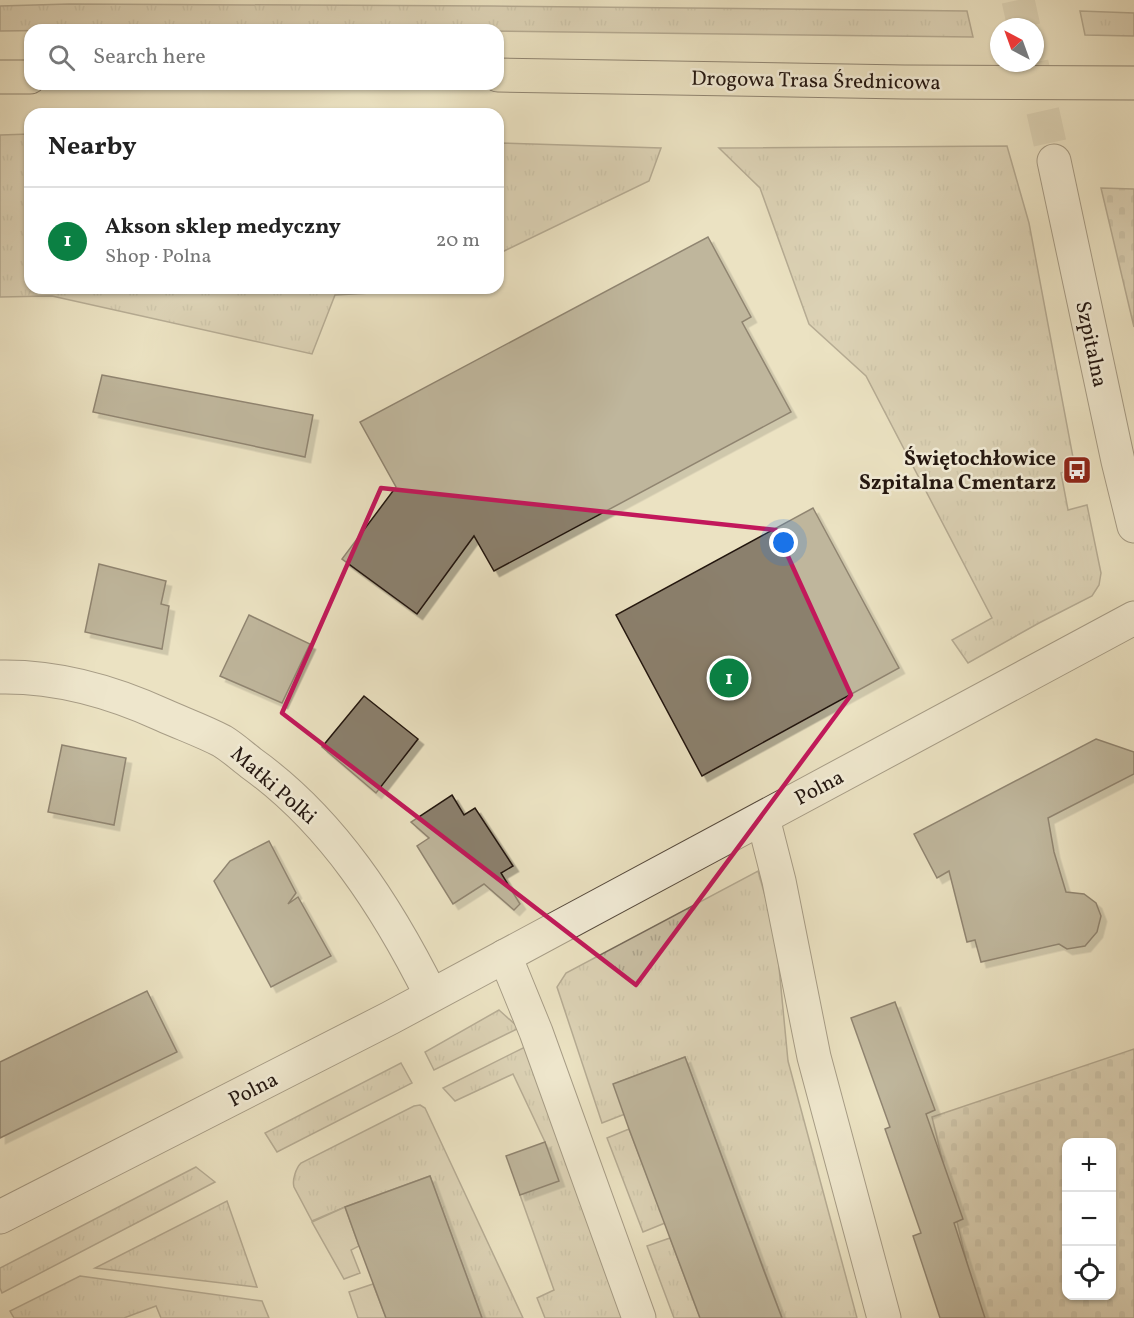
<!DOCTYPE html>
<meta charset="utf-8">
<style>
:root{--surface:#fff;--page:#f2f2f2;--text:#222;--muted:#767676;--line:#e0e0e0;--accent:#0b8043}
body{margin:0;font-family:Vollkorn,serif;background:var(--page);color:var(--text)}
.controls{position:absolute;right:18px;bottom:18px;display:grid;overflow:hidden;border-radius:12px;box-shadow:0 2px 4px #0004}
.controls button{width:54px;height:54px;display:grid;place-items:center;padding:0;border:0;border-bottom:2px solid var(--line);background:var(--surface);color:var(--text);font:30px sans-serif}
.compass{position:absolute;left:990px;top:18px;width:54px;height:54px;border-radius:50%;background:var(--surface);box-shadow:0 2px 4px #0004;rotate:319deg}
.you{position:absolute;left:784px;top:543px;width:21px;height:21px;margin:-15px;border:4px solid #fff;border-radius:50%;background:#1a73e8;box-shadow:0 0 0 9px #1a73e833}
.badge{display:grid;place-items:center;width:39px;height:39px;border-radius:50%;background:var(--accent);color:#fff;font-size:20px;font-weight:700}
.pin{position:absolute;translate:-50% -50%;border:3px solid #fff;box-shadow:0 2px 6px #0006}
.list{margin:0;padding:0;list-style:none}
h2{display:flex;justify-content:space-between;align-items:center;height:78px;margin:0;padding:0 24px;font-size:26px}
h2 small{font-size:20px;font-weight:400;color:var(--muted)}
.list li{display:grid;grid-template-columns:39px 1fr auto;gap:18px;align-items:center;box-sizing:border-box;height:108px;padding:0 24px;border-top:2px solid var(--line)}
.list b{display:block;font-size:22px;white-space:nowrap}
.list p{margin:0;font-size:20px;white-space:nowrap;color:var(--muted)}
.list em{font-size:20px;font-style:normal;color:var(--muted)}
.icon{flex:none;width:33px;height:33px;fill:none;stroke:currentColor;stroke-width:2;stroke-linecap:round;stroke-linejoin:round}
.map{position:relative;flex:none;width:1134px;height:1318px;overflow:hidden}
.search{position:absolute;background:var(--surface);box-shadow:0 2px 4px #0004;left:24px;top:24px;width:480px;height:66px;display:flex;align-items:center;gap:15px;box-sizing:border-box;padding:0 21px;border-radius:18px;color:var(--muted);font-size:22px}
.panel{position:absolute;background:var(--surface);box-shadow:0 2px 4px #0004;left:24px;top:108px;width:480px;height:186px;border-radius:18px}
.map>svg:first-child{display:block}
.grass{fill:url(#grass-tufts);stroke:#766a5a;stroke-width:1.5}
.cemetery{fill:url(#cemetery-stones);stroke:#766a5a;stroke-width:1.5;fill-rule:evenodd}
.green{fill:#c9bfa4;stroke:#766a5a;stroke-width:1.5}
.building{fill:#8b806d;stroke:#231610;stroke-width:1.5;filter:url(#shadow)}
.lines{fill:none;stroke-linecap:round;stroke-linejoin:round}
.minor-tunnel{stroke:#cdc3a7;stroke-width:33;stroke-dasharray:33 16;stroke-linecap:butt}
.minor-casing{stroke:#55493c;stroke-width:35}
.major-casing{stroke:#231610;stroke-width:35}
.minor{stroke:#f2ecd7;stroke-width:33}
.major{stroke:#ebe2c2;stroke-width:33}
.marked{fill:none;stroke:#c2185b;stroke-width:4.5;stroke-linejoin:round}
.labels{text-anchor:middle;stroke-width:5;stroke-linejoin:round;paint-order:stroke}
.street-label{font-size:21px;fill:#231610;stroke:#f2ecd7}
.poi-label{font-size:21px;font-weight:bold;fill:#231610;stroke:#f2ecd7;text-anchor:end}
</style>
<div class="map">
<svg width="1134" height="1318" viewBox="0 0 1134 1318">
<defs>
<pattern id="grass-tufts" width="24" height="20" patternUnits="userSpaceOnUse" patternTransform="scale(1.5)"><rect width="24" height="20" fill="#c9bfa4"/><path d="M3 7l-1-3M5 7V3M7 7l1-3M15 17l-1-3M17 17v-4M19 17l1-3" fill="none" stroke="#aca38c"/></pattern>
<pattern id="cemetery-stones" width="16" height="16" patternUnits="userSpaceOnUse" patternTransform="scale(1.5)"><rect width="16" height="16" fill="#c9bfa4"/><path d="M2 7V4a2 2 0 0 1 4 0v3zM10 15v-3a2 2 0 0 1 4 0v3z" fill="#aca38c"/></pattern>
<filter id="shadow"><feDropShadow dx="5.5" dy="5.5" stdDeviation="0" flood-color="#0004"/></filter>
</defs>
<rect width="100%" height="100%" fill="#ebe2c2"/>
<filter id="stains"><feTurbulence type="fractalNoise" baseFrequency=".00333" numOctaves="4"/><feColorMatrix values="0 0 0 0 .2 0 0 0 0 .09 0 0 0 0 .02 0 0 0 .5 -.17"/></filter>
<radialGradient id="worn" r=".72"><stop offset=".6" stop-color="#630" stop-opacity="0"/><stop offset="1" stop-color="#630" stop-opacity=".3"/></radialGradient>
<g class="grass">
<polygon points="69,4 492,6 967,11 973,37 234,28 0,31 0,6"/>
<polygon points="1080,11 1134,13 1134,36 1085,35"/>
<polygon points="30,134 30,288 429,288 425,290 335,295 312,354 52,296 0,297 0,135"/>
<polygon points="498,143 661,148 649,181 498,254"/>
<polygon points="1007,146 1029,223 1075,468 1061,473 1068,510 1087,505 1101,573 1099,585 1092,596 1039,623 968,663 952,640 992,618 866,376 809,324 760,188 719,148"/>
<polygon points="758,871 770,913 778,957 788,1061 857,1318 782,1318 685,1057 614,1084 625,1114 602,1123 557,987 566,973"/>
<polygon points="499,1010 519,1028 434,1070 425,1052"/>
<polygon points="525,1047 624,1318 545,1318 537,1298 554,1290 520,1195 545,1142 513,1074 455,1101 443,1088"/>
<polygon points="401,1063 412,1083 277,1152 265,1133"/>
<path d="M420,1105L425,1108L523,1318H482L430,1176L345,1207L312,1221L294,1187C292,1180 296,1168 301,1163L414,1106Z"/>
<polygon points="629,1129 665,1223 643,1232 607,1138"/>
<polygon points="196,1167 215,1182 2,1293 0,1288 0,1268"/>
<polygon points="227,1201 257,1287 95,1268"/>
<polygon points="670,1238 700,1318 674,1318 647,1246"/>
<polygon points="80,1276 262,1301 269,1318 161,1318 156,1306 124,1318 14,1318 10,1311"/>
</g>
<g class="cemetery">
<polygon points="1101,188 1134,189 1134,327"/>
<path d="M1134,1049V1318H980L932,1117ZM1066,1142H1112V1296H1066Z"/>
</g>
<g class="green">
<polygon points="345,1207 359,1246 351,1250 360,1273 344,1279 312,1222"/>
<polygon points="373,1284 386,1318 358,1318 349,1292"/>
</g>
<g class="building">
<polygon points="708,237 751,317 742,322 791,412 494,571 474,536 417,614 342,559 396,487 360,422"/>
<polygon points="102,375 313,415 305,457 93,412"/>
<polygon points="813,508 899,668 702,776 616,615"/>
<polygon points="99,564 166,581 161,604 169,606 162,649 85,632"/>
<polygon points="249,615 310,644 282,703 220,676"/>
<polygon points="364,696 418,739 376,793 322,747"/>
<polygon points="1096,739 1134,752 1134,774 1048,818 1054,852 1066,892 1084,894 1096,903 1101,916 1097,932 1085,946 1067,949 1059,944 981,962 975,940 967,942 949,871 937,878 914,834"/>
<polygon points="62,745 126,758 114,825 48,812"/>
<polygon points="452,795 464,815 475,808 513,866 501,873 520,904 514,910 484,884 453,904 417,846 429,838 411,822"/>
<polygon points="269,841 296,893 288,904 298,897 331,956 271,987 214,881 230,861"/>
<polygon points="147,991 177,1052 0,1138 0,1062"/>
<polygon points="895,1002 935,1110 926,1114 963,1219 954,1223 985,1318 940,1318 913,1236 921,1233 885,1129 890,1127 851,1018"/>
<polygon points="685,1057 764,1271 782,1318 700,1318 629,1129 613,1084"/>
<polygon points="545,1142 559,1181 520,1195 506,1156"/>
<polygon points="430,1176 482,1318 386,1318 359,1246 345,1207"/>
</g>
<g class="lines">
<g class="minor-tunnel">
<polyline points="1018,0 1024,27"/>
<polyline points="1032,63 1054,161"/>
</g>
<g class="minor-casing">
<g id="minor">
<polyline points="1054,161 1118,461 1134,526"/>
<path d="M0,677C56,676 113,692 163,715C183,724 203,731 222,741C232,747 242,756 251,763C332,821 387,907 431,995"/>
<polyline points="763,818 779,881 814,1057 884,1318"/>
<polyline points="505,956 536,1032 639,1318"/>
<polyline points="0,1217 390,1018 1134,618"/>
</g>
</g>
<g class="major-casing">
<g id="major">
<polyline points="498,75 904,82 1134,83"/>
<polyline points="0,77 30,77"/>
</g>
</g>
<use href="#minor" class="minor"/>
<use href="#major" class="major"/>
</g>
<path d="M0 0H1134V1318H0ZM381,488L776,530L851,695L636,985L282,713Z" fill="#ebe2c2" fill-opacity=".55" fill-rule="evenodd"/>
<path class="marked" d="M381,488L776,530L851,695L636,985L282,713Z"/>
<defs>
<g id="bus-square" transform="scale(1.5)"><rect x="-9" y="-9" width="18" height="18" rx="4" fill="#8f2418" stroke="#f2ecd7"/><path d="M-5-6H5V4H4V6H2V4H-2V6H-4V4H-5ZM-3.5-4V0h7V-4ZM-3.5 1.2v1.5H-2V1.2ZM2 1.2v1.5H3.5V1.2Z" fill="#fff"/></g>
</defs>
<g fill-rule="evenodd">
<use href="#bus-square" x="1077" y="470"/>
</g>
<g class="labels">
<g class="street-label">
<text transform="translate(816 80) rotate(1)" y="7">Drogowa Trasa Średnicowa</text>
<text transform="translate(1092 344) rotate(78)" y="7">Szpitalna</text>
<text transform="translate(274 785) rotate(41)" y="7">Matki Polki</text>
<text transform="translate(819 787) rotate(-28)" y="7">Polna</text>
<text transform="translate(253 1089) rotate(-27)" y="7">Polna</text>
</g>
<g class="poi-label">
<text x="1056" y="465">Świętochłowice<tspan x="1056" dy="24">Szpitalna Cmentarz</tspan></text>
</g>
</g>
<rect width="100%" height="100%" filter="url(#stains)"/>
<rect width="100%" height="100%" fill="url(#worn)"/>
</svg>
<div class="controls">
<button>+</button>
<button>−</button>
<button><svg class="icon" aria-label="locate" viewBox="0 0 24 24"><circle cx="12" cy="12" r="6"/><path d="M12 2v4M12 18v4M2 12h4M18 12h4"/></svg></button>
</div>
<svg class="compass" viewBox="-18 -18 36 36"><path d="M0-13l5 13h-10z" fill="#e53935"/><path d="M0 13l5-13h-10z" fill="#767676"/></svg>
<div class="you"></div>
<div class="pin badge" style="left:729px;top:678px">1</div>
<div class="search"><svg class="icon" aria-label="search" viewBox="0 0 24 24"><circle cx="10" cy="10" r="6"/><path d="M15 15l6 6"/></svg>Search here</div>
<section class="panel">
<h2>Nearby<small></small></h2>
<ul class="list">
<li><span class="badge">1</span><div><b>Akson sklep medyczny</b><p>Shop · Polna</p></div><em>20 m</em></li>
</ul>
</section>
</div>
